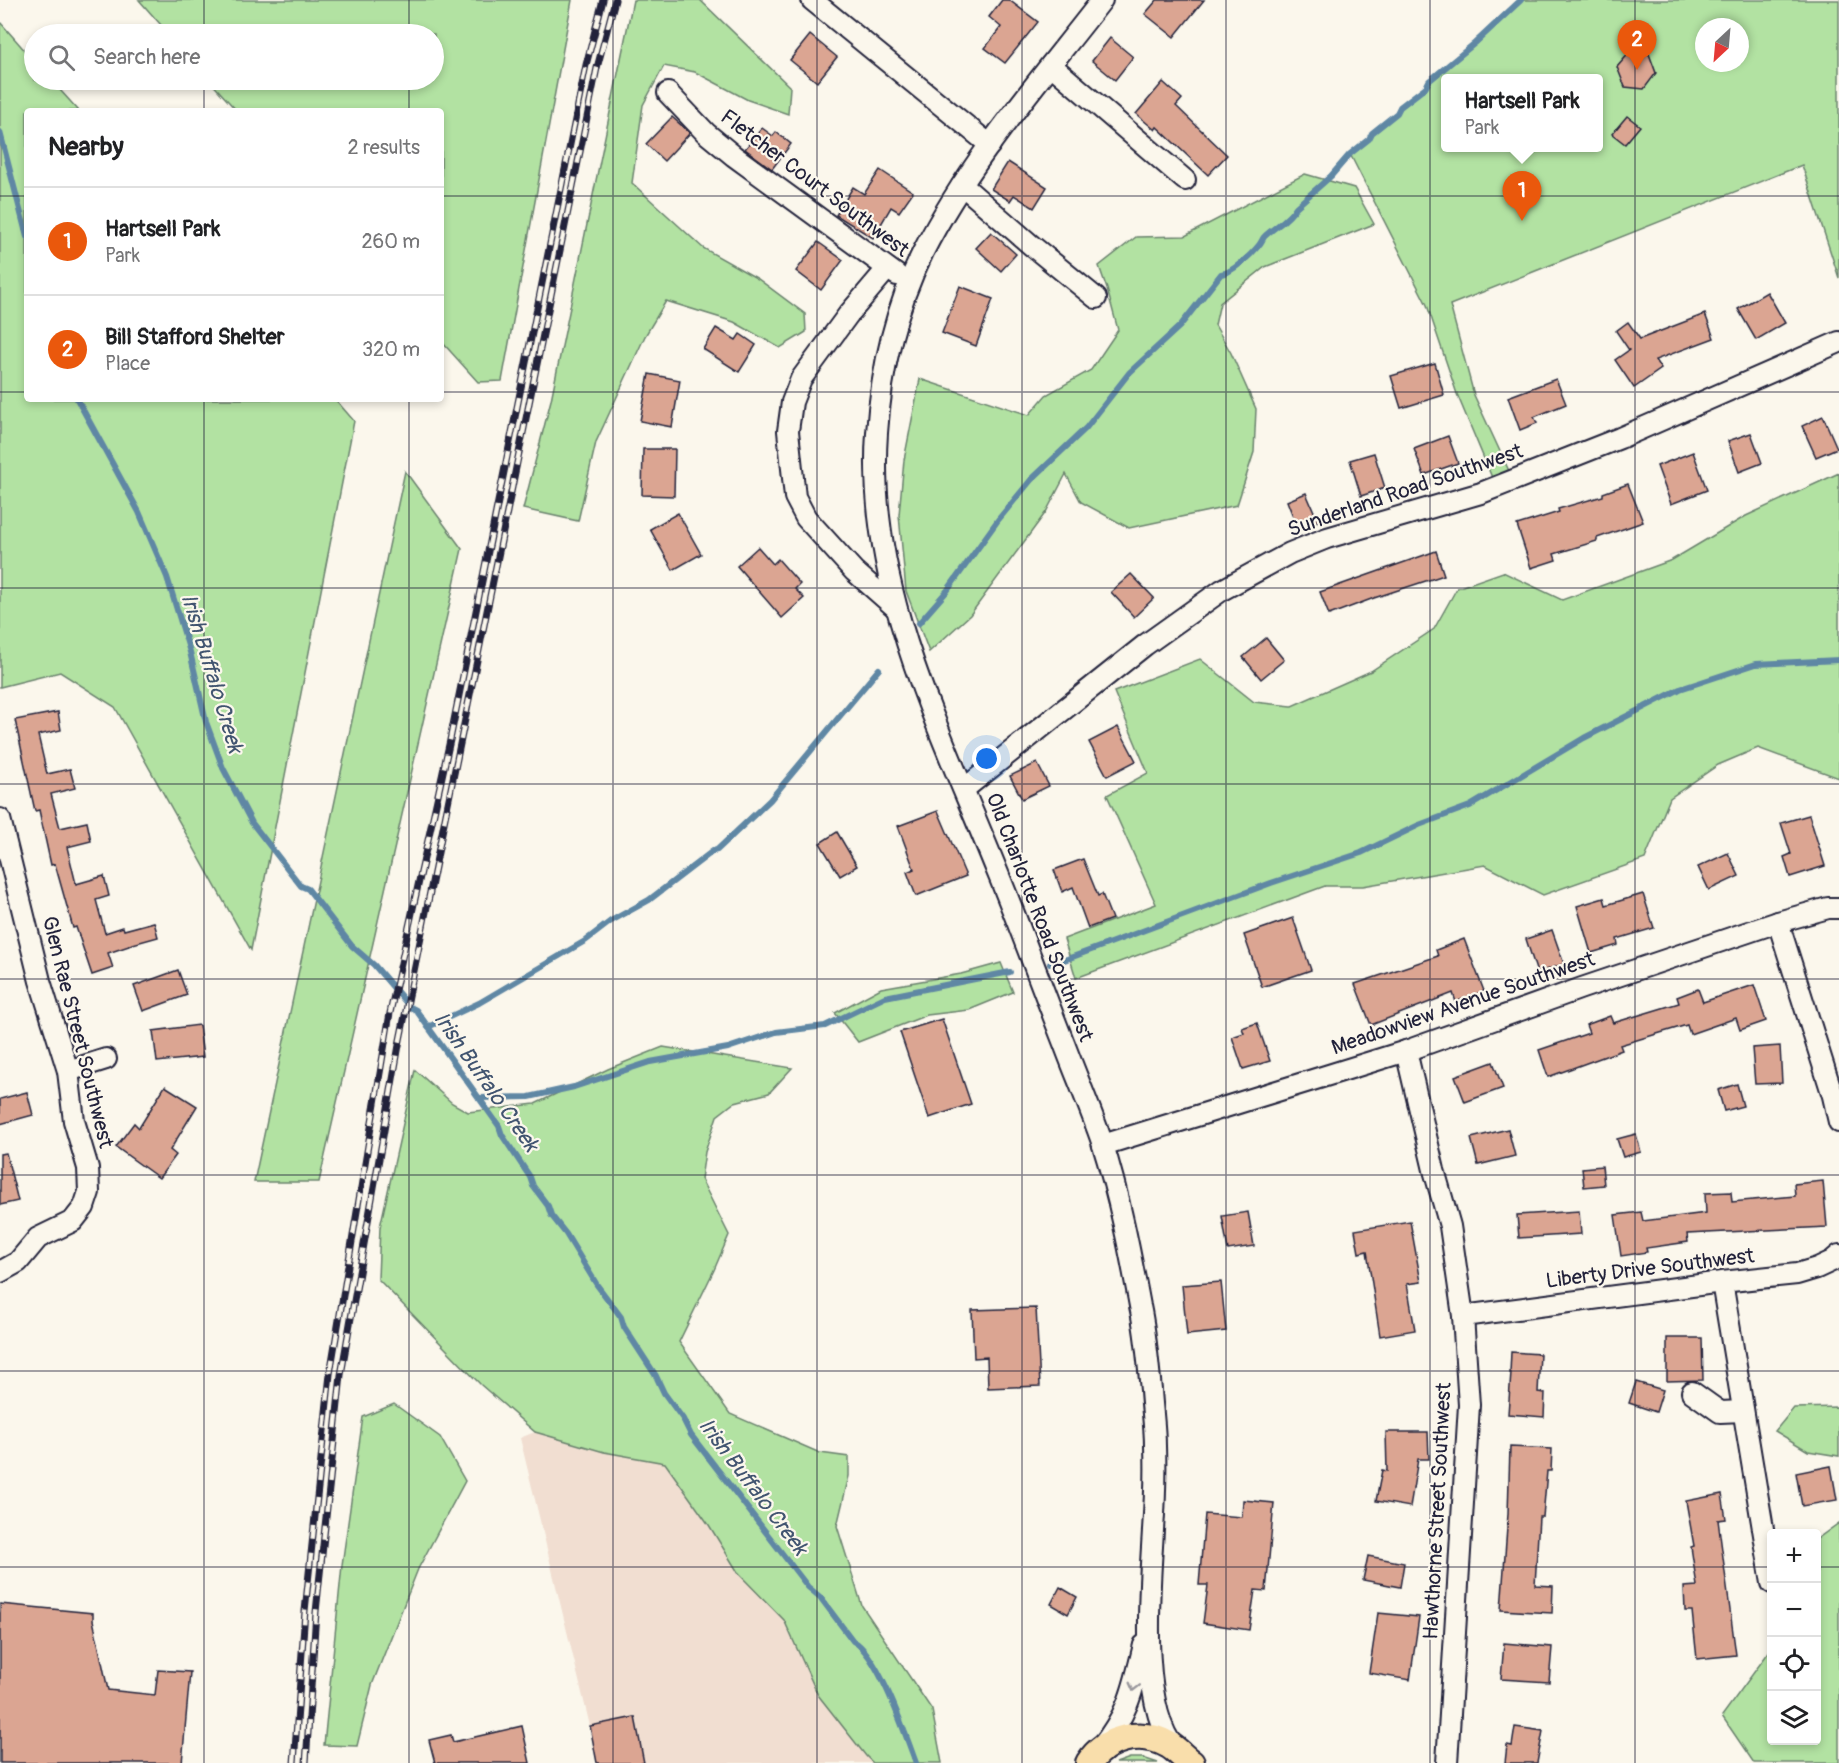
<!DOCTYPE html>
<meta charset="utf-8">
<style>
:root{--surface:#fff;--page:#f2f2f2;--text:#202124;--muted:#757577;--line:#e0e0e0;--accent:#ea580c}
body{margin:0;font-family:Pangolin,sans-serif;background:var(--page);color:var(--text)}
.controls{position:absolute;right:18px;bottom:18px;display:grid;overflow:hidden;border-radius:6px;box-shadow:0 3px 9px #0003}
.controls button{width:54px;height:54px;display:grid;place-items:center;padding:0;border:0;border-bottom:2px solid var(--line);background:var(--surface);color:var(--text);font:30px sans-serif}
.compass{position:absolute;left:1695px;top:18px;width:54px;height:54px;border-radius:50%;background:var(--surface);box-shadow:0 3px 9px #0003;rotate:206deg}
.you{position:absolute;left:987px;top:759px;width:21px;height:21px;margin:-15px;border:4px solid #fff;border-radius:50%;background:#1a73e8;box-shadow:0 0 0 9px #1a73e833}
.badge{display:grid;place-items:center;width:39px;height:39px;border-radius:50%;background:var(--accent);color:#fff;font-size:20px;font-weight:700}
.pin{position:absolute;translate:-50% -50px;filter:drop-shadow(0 2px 3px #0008)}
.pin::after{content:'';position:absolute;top:32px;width:21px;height:18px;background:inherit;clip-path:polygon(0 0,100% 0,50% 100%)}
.popup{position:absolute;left:1441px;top:74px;width:162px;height:78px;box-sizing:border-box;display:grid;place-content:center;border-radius:6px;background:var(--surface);filter:drop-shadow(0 2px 4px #0005);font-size:20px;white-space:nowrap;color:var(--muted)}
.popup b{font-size:22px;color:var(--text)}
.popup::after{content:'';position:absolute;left:50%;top:100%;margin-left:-12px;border:12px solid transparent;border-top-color:var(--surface)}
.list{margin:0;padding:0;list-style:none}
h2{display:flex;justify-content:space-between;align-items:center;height:78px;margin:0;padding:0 24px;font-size:26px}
h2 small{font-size:20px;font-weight:400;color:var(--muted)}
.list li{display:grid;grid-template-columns:39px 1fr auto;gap:18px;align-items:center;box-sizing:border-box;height:108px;padding:0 24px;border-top:2px solid var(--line)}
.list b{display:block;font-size:22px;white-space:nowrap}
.list p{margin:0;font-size:20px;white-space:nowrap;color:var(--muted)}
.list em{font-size:20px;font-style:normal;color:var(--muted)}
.icon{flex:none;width:33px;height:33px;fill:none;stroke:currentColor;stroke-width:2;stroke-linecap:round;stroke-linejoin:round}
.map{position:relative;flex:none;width:1839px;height:1763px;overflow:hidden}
.search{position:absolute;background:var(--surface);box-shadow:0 3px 9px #0003;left:24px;top:24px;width:420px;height:66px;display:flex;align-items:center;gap:15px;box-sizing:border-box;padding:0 21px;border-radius:33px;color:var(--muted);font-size:22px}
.panel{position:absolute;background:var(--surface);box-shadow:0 3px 9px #0003;left:24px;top:108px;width:420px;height:294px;border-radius:6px}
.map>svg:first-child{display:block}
.built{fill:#f1ded1}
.green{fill:#b2e2a2;stroke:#6a826e;stroke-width:1.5;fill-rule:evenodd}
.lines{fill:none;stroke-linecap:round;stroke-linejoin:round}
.stream{stroke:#5f87a4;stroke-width:6}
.building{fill:#dba592;stroke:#22223b;stroke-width:1.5}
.minor-casing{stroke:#22223b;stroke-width:24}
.major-casing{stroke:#22223b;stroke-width:30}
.minor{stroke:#fbf7ec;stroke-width:20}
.major{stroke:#f9deab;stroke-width:26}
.rail-casing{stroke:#22223b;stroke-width:7}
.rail{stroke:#fbf7ec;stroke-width:4.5;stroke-dasharray:14;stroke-linecap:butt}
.oneway{stroke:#99979c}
.grid{fill:none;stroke:#22223b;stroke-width:1.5;stroke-opacity:0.55}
.labels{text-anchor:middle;stroke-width:4.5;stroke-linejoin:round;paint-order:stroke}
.street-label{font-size:21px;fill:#22223b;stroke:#fbf7ec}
.water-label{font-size:22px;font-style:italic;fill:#415470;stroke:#fbf7ec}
</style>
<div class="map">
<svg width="1839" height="1763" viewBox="0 0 1839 1763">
<rect width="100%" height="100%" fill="#fbf7ec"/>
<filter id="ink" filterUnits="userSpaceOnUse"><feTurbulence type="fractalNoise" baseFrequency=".0167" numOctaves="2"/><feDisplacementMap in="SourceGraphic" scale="12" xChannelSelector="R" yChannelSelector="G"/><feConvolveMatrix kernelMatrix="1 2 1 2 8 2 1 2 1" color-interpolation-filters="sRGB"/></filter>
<g filter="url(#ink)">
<polygon class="built" points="535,1432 604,1452 665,1463 709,1525 739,1574 784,1620 818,1695 873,1763 644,1763 635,1717 590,1726 520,1438"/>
<g class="green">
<polygon points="139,0 572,0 502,381 478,382 441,341 441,111 237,111 209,80 434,80 434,34 169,34"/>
<polygon points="633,0 700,0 790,87 788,114 748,100 695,72 664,66 643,105 632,183 703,248 758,279 805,314 806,332 780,348 734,322 666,301 645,336 596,442 578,521 523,509 551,400"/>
<path d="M1521,0H1839V278L1802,165L1450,305L1474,395L1510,473L1493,480L1457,394L1427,305L1350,154L1369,139L1372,133L1397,113L1400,107L1426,87L1429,81L1475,43ZM1704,27H1740V63H1704ZM1446,79H1598V148H1446Z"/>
<polygon points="0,22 34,61 34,80 51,80 79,111 27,111 27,399 335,399 354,421 251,950 115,707 60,672 0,687"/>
<polygon points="1305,174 1354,188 1374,224 1265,267 1220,303 1215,325 1231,353 1256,409 1254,452 1237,505 1129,528 1081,502 1066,474 1046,512 970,615 929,652 906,591 899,515 904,460 920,379 1029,415 1046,395 1091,370 1118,330 1107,289 1099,266 1136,237 1185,236"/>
<polygon points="405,471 462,549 319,1182 254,1182"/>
<polygon points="1839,473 1839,778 1758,748 1718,765 1670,798 1645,859 1543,895 1485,865 1363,886 1325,886 1076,978 1064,939 1156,904 1107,795 1148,773 1114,692 1200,659 1254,702 1292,706 1371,671 1434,629 1457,588 1503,572 1562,600 1672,560 1746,516"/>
<polygon points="1001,963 1013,992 969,1010 927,1015 858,1042 835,1013 881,988 961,974"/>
<polygon points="663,1047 792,1068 769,1093 735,1102 717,1116 705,1152 701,1179 729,1235 714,1270 679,1342 730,1414 820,1453 849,1457 849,1476 837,1526 862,1606 932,1710 942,1763 873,1763 866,1756 818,1695 784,1620 739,1574 709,1525 665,1463 604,1452 535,1432 481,1385 378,1279 380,1227 415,1070 452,1103 468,1112 535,1104 608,1069"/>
<polygon points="394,1404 440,1437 465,1481 418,1569 372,1685 357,1746 324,1745 342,1565 363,1417"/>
<polygon points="1839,1407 1839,1456 1808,1451 1775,1431 1794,1408"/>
<polygon points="1839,1523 1839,1763 1754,1763 1722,1716 1771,1649 1772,1740 1816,1740 1817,1539"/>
<polygon points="1130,1758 1143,1758 1158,1763 1116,1763"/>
</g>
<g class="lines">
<g class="stream">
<polyline points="0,132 27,237"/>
<path d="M77,399L139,512L167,577L190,652L206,722L223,768L252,823L301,886L308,889L352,946L374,965L410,1007L416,1010L499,1126L502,1135L530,1177L533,1186L548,1206L551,1215L566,1234L597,1285L621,1317L624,1327L656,1376L664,1393L683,1419L691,1435L808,1587L820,1597L853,1641C878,1653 906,1736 916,1763"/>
<path d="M919,623L947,591L998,520L1031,480L1086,428L1129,373L1180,326L1221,274C1232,273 1252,254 1259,245C1261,243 1262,240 1264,237C1274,227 1289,220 1296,207L1331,176L1350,154L1369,139L1372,133L1397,113L1400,107L1426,87L1429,81L1475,43L1521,0"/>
<polyline points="1050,964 1059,962 1271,883 1361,853 1419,825 1470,806 1584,738 1680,689 1756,664 1839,660"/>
<polyline points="428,1027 479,1003 585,941 611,921 649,900 713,851 717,850 770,800 879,669"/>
<polyline points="479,1098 529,1097 574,1087 650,1062 728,1048 776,1032 825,1026 885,997 1010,972"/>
</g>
</g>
<g class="building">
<polygon points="1002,0 1009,0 1038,22 1005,63 985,48 1001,27 989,17"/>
<polygon points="1157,0 1204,0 1174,37 1145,14"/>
<polygon points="810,35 837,57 817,82 790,60"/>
<polygon points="1110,38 1133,57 1115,80 1092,61"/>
<polygon points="1631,51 1649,54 1656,73 1644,89 1625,87 1617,67"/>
<polygon points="1163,82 1182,99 1176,106 1227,155 1208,175 1157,127 1155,130 1136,114"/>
<polygon points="1627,116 1640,126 1625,144 1612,134"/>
<polygon points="672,117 690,133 664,161 646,144"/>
<polygon points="762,128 773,136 776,132 791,144 772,169 745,149"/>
<polygon points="1008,162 1047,187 1034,208 1014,195 1010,201 991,189"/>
<polygon points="880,170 913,192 899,212 891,207 873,238 836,215 853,187 864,194"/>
<polygon points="991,232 1016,254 1001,271 976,248"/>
<polygon points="818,242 843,260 821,290 796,271"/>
<polygon points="960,286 993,299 976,346 942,333"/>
<polygon points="1767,292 1785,323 1756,340 1738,309"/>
<polygon points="1705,314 1714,338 1655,360 1661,369 1634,388 1615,360 1629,350 1616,331 1628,322 1640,339"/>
<polygon points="716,328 736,340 740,334 756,345 739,372 703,349"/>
<polygon points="1435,363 1444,395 1401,408 1391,376"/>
<polygon points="649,374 680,380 672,427 640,421"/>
<polygon points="1556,379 1566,404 1534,417 1537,423 1520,430 1508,397"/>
<polygon points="1823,416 1837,448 1816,457 1802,426"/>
<polygon points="1751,433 1762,463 1739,472 1728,441"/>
<polygon points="1448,436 1458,463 1424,475 1414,449"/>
<polygon points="643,449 675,449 674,496 642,495"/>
<polygon points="1693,452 1707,490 1671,504 1657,466"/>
<polygon points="1374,453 1385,488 1361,496 1350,460"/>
<polygon points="1628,484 1643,522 1597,538 1597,541 1554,554 1556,560 1531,568 1517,525 1559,512 1558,509 1603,496 1603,493"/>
<polygon points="1306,493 1318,521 1298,529 1287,501"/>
<polygon points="678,513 701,554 673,570 650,529"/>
<polygon points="758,547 773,564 778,559 800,584 795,589 804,598 782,618 737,566"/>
<polygon points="1436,551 1444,575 1374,598 1329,615 1320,592"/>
<polygon points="1131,574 1154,598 1134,617 1111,592"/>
<polygon points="1266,638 1284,660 1261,679 1243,657"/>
<polygon points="58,712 61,730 38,735 47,774 70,769 75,788 51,794 60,828 87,822 91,841 67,847 76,884 104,876 109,896 96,900 105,933 123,927 124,930 154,922 158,937 129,945 129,946 108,953 113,968 92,975 76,927 73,928 55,864 51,865 39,810 35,811 15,720"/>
<polygon points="1118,727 1136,761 1107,776 1089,742"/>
<polygon points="1037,763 1049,786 1022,799 1010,776"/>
<polygon points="938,811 966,876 916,896 907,872 914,869 898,826"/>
<polygon points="1809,815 1825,866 1790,877 1784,857 1791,854 1781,823"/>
<polygon points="837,832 857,866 840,876 820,843"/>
<polygon points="1728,853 1739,876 1709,890 1698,867"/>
<polygon points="1083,859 1098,896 1102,894 1112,919 1088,928 1073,887 1062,892 1054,870"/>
<polygon points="1643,894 1654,928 1617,939 1618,945 1591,953 1577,906 1604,898 1606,905"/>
<polygon points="1293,918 1311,970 1262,987 1244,935"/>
<polygon points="1552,930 1564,964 1537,973 1526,939"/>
<polygon points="1464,939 1484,991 1456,1002 1453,993 1371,1025 1355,984 1438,956 1436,950"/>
<polygon points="178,970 187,995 143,1011 134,986"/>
<polygon points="1754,985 1766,1021 1740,1030 1736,1018 1690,1034 1687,1025 1620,1045 1622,1050 1548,1077 1539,1050 1589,1033 1586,1025 1610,1016 1613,1023 1679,1003 1677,997 1698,989 1703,1002"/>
<polygon points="942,1019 971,1104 929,1118 900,1032"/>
<polygon points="1257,1023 1270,1061 1243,1069 1232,1037 1244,1033 1242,1028"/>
<polygon points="199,1025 203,1057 157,1062 153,1031"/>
<polygon points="1780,1046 1782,1083 1755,1084 1752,1048"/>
<polygon points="1493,1062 1503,1088 1465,1102 1455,1076"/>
<polygon points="1737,1084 1743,1106 1724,1111 1718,1090"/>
<polygon points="165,1086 197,1106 170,1150 176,1155 159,1178 116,1147 134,1123 139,1128"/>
<polygon points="27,1092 33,1115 0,1124 0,1099"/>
<polygon points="1508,1129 1515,1156 1478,1165 1471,1138"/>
<polygon points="1636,1134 1641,1152 1623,1157 1617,1139"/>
<polygon points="6,1153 18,1201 0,1205 0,1154"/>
<polygon points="1602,1166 1604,1185 1584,1187 1582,1168"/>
<polygon points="1823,1181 1827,1227 1687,1234 1688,1242 1646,1248 1647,1252 1621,1256 1615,1215 1641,1212 1643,1221 1706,1213 1705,1193 1731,1192 1732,1202 1795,1196 1794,1184"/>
<polygon points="1579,1211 1581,1234 1519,1238 1517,1215"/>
<polygon points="1248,1212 1254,1246 1228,1250 1222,1216"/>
<polygon points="1410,1221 1421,1282 1407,1284 1415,1330 1380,1336 1367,1251 1359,1253 1355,1230"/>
<polygon points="1221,1282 1226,1331 1187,1335 1182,1285"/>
<polygon points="1036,1308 1040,1386 988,1388 987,1357 974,1358 972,1310"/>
<polygon points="1667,1338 1702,1338 1703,1380 1667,1381"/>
<polygon points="1511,1352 1540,1354 1538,1392 1545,1393 1544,1417 1508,1414 1511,1373 1510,1373"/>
<polygon points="1636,1382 1663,1390 1656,1412 1629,1403"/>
<polygon points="1386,1432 1428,1432 1429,1459 1418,1459 1410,1507 1376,1501 1382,1470 1387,1471"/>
<polygon points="1510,1447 1552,1449 1551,1471 1547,1471 1543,1517 1539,1517 1535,1585 1553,1586 1552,1613 1501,1610 1508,1514"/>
<polygon points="1831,1466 1837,1500 1802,1506 1796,1473"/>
<polygon points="1722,1494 1726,1519 1718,1520 1736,1655 1697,1659 1692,1611 1685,1611 1684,1587 1697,1586 1691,1547 1694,1546 1686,1501"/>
<polygon points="1243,1500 1274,1503 1266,1591 1255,1590 1249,1630 1203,1623 1208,1585 1199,1585 1205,1514 1242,1517"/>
<polygon points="1368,1556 1404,1563 1400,1587 1363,1580"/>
<polygon points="1060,1587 1077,1597 1068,1614 1051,1604"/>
<polygon points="0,1604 93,1613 93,1620 108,1690 155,1695 158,1670 190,1672 182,1763 0,1763"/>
<polygon points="1378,1613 1419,1617 1410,1680 1369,1673"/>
<polygon points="1504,1643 1552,1647 1549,1682 1501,1679"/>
<polygon points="635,1717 644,1763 597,1763 590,1726"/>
<polygon points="522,1726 530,1763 435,1763 429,1740 451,1735 453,1742"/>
<polygon points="1515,1727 1543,1731 1537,1763 1505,1763 1507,1745 1512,1746"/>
</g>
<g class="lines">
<g class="minor-casing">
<g id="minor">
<polyline points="812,0 990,145"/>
<path d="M1102,0C1040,80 969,161 923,252C896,307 881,371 877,433C866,588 941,731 997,871C1021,929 1042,988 1065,1046C1077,1078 1091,1110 1102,1142C1119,1195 1130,1252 1140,1306C1146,1334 1148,1362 1151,1390C1152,1409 1155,1427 1155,1446C1156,1474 1155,1502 1153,1530C1150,1586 1138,1707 1176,1750"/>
<polyline points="1051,65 1185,180"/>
<polyline points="668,93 706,133 734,156 897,275"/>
<polyline points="962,185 1031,245 1096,298"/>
<polyline points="887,269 848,315 801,379 792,402 788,431 795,497 806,518 854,571 896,608"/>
<polyline points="964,789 1145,645 1222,590 1290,553 1327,538 1481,493 1620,438 1839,342"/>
<polyline points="0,819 40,981 68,1071 74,1121 88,1168 89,1192 84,1207 73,1221 38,1238 18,1262 0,1272"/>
<polyline points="1778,922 1833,1096 1839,1122"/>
<polyline points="1406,1051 1434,1170 1450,1226 1463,1316 1469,1405 1447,1763"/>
<polyline points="68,1071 106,1059"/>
<polyline points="1103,1145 1406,1051 1582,988 1778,922 1828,908 1839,908"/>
<polyline points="1722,1282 1772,1583"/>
<polyline points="1463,1316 1722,1282 1797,1274 1817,1268 1832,1261 1839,1255"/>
<polyline points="1692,1392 1720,1412 1743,1411"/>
<path d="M1100,1749C1130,1711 1133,1689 1144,1645"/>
</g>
</g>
<g class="major-casing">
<path id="major" d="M1089,1763C1106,1737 1142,1729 1169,1745C1177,1750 1183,1757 1191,1763"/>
</g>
<use href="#minor" class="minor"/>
<use href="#major" class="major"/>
<g class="rail-casing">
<g id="rail">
<polyline points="294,1763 305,1611 330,1374 390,1013 450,740 586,65 603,0"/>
<polyline points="306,1763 316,1612 341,1375 399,1045 597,68 615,0"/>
</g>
</g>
<use href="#rail" class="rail"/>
</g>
<defs><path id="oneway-chevron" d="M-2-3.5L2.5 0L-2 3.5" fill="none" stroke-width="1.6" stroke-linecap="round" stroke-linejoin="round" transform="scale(1.5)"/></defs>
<use class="oneway" href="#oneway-chevron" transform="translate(1134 1687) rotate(104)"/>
</g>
<path class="grid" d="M204,0V34M409,0V34M613,0V1763M817,0V1763M1022,0V1763M1226,0V1763M1430,0V1763M1635,0V1763M204,80V111M409,80V111M0,196H27M441,196H1839M0,392H27M441,392H1839M204,399V1763M409,399V1763M0,588H1839M0,784H1839M0,979H1839M0,1175H1839M0,1371H1839M0,1567H1772M1816,1567H1839"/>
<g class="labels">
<g class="street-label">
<text transform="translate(815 183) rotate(37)" y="7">Fletcher Court Southwest</text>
<text transform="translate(1405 490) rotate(-19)" y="7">Sunderland Road Southwest</text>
<text transform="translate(1040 917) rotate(69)" y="7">Old Charlotte Road Southwest</text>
<text transform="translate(1463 1003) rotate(-19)" y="7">Meadowview Avenue Southwest</text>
<text transform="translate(78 1032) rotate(76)" y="7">Glen Rae Street Southwest</text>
<text transform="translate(1650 1268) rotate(-7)" y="7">Liberty Drive Southwest</text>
<text transform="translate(1437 1511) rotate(-87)" y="7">Hawthorne Street Southwest</text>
</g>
<g class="water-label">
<text transform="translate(213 673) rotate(73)" y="8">Irish Buffalo Creek</text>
<text transform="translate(487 1081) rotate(55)" y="8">Irish Buffalo Creek</text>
<text transform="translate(754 1486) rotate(53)" y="8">Irish Buffalo Creek</text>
</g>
</g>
</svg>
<div class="controls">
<button>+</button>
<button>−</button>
<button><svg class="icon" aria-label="locate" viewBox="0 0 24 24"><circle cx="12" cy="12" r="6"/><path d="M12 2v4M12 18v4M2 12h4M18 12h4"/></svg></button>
<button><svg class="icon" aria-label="layers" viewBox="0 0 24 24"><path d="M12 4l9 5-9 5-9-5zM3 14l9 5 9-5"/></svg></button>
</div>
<svg class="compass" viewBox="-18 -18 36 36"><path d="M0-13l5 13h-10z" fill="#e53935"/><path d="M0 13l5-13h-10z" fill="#757577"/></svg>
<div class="you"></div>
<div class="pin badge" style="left:1522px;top:221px">1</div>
<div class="popup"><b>Hartsell Park</b>Park</div>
<div class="pin badge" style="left:1637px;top:70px">2</div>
<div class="search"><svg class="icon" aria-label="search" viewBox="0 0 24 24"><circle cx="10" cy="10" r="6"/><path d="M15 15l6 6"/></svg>Search here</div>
<section class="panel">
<h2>Nearby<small>2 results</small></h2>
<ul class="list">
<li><span class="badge">1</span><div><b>Hartsell Park</b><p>Park</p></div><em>260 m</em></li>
<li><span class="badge">2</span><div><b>Bill Stafford Shelter</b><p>Place</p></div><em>320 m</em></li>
</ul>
</section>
</div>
